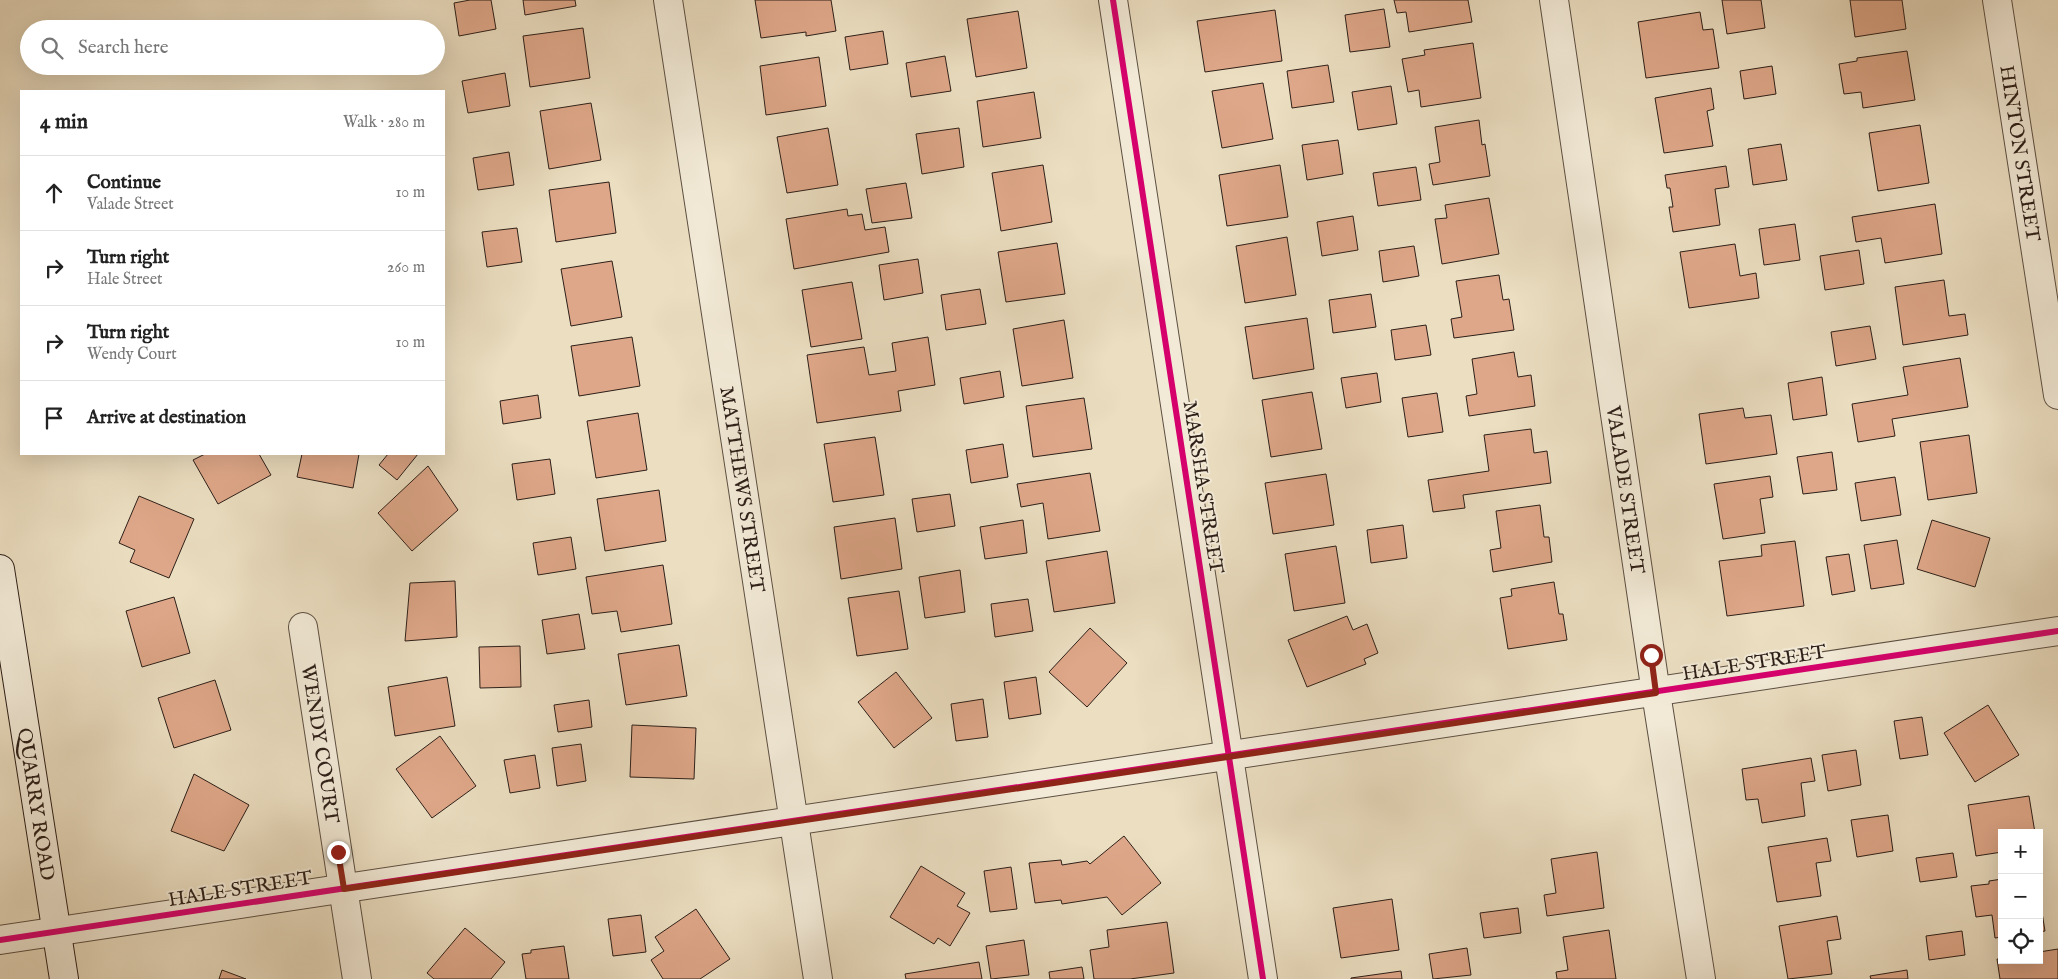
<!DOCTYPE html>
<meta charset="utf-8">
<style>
:root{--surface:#fff;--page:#f6f6f6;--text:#222;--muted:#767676;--line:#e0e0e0}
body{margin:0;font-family:"IM FELL English",serif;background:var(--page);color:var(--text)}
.controls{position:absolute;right:15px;bottom:15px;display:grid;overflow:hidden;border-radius:0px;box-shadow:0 5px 20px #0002}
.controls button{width:45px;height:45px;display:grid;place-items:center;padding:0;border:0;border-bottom:1px solid var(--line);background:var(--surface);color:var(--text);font:25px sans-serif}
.stop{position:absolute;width:15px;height:15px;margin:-11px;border:4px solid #8f2418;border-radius:50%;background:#fff}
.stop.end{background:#8f2418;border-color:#fff;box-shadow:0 1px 5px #0008}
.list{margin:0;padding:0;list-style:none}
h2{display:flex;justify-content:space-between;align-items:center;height:65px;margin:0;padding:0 20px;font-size:21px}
h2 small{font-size:16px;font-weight:400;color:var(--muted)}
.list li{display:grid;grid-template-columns:32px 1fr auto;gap:15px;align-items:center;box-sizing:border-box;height:75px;padding:0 20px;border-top:1px solid var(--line)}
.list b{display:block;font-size:19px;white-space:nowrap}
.list p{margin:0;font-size:16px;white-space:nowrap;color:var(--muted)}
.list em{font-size:16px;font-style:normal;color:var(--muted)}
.icon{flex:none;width:28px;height:28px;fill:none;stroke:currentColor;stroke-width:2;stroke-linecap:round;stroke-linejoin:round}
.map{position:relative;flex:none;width:2058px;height:979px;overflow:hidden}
.search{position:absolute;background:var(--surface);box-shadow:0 5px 20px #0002;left:20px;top:20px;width:425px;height:55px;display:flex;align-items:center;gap:12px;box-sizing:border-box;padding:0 18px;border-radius:28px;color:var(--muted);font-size:19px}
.panel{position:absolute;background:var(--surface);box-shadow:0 5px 20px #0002;left:20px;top:90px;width:425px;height:365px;border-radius:0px}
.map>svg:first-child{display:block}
.building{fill:#dea789;stroke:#2d1f18}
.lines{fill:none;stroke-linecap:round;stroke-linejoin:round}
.street-casing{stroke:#5c4f42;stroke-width:30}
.secondary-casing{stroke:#2d1f18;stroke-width:30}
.street{stroke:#f2ead7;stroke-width:28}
.secondary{stroke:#f2ead7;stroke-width:28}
.cycleway-casing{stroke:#f2ead7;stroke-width:9}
.cycleway{stroke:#d6006c;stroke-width:6}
.route{stroke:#8f2418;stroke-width:6}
.labels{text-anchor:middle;stroke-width:4;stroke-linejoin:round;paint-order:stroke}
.street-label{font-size:20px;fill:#2d1f18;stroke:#f2ead7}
</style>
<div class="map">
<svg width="2058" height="979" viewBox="0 0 2058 979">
<rect width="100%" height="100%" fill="#ebdec1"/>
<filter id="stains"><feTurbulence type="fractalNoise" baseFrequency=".004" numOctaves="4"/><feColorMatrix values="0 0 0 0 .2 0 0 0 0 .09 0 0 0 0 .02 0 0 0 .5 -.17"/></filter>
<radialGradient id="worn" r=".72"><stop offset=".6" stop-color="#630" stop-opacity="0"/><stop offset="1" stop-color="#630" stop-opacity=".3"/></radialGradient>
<g class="building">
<polygon points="470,0 491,0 496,29 459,36 454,3"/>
<polygon points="523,0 575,0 576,6 525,15"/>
<polygon points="755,0 831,0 836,31 806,36 806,32 761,38"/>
<polygon points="1394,0 1468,0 1472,22 1409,32 1406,12 1397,13"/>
<polygon points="1722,0 1761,0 1765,28 1727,34"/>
<polygon points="1850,0 1902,0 1906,29 1855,37"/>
<polygon points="1384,9 1390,47 1350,52 1345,15"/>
<polygon points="1275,10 1282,61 1205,72 1197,21"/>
<polygon points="1018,11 1027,68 976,77 967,19"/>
<polygon points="1700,12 1703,30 1713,29 1719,68 1646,78 1638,22"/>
<polygon points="583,28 590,78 530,87 523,36"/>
<polygon points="883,31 888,64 850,70 845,37"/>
<polygon points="1473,43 1481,98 1421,107 1419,90 1408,92 1402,59 1425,55 1424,50"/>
<polygon points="1907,51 1915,100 1863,108 1861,92 1844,94 1839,64 1857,61 1857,58"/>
<polygon points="945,56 951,91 911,97 906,63"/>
<polygon points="819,57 826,106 766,115 760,66"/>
<polygon points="1328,65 1334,102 1292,108 1287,71"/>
<polygon points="1772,66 1776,94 1744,99 1740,71"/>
<polygon points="505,73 510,106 468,113 462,81"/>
<polygon points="1263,83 1273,139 1222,148 1212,91"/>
<polygon points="1391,86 1397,124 1358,130 1352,92"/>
<polygon points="1711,88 1714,109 1707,111 1713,146 1664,153 1655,98"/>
<polygon points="1034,92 1041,138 983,147 977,101"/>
<polygon points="591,103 601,160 549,169 540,111"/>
<polygon points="1479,120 1482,145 1485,144 1490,176 1433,185 1429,164 1440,162 1435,127"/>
<polygon points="1920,125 1929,183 1878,191 1869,133"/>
<polygon points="828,128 838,185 787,193 777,137"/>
<polygon points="959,128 964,167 922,174 916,134"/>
<polygon points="1338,140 1343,174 1307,180 1302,145"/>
<polygon points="1781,144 1787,180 1753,185 1748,149"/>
<polygon points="509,152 514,185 478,190 473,158"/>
<polygon points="1043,165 1052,222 1001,231 992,173"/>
<polygon points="1280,165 1288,217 1227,226 1219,175"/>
<polygon points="1726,166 1729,187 1715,189 1720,225 1673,232 1669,207 1673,207 1670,188 1667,188 1665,175"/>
<polygon points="1416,167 1421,200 1378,206 1373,173"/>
<polygon points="609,182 616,233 556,242 549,190"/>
<polygon points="906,183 912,218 872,223 866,189"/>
<polygon points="1489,198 1499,254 1442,264 1435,219 1447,218 1445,205"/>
<polygon points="1935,204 1942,254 1885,263 1881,238 1856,242 1852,217"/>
<polygon points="847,209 848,216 862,214 865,230 885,227 889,252 794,269 786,219"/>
<polygon points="1353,216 1358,250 1322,256 1317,222"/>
<polygon points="1795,224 1800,260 1764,265 1759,229"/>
<polygon points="517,228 522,262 487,267 482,232"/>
<polygon points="1287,237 1296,295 1245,303 1236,246"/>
<polygon points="1057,243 1065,294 1006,302 998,252"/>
<polygon points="1735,244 1740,276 1756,273 1759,298 1689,308 1680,252"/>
<polygon points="1414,246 1419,276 1383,282 1379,251"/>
<polygon points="1859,250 1864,284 1825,290 1820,256"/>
<polygon points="918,259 923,293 884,300 879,265"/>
<polygon points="612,261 622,317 571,326 561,269"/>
<polygon points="1499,275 1503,300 1509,299 1514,330 1454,338 1451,319 1462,317 1456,281"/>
<polygon points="1944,280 1949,316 1965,314 1968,335 1903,345 1895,287"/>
<polygon points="852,282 862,339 811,347 802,290"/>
<polygon points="980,289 986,324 946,330 941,295"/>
<polygon points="1371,294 1376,327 1333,333 1329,300"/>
<polygon points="1307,318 1314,369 1253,379 1245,327"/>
<polygon points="1064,320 1073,378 1022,386 1013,329"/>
<polygon points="1426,325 1431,355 1395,360 1391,330"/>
<polygon points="1870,326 1876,359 1836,366 1831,332"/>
<polygon points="632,337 640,386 579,396 571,346"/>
<polygon points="928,337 935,385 898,391 901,411 817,423 807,355 864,347 869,375 896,371 892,343"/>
<polygon points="1514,352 1518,377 1531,375 1535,406 1469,416 1466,396 1477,394 1472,359"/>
<polygon points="1960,358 1968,407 1892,419 1895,436 1858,442 1852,404 1908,395 1903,367"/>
<polygon points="1000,371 1004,397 964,404 960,378"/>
<polygon points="1377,373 1381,402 1346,408 1341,378"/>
<polygon points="1822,377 1827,415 1793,420 1788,383"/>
<polygon points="1312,392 1322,449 1271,457 1262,400"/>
<polygon points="1437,393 1443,432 1408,437 1402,398"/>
<polygon points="538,395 541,418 503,424 500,401"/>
<polygon points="1084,398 1092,449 1033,457 1026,406"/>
<polygon points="1743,408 1745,418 1771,415 1777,454 1706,464 1699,414"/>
<polygon points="638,413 647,470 596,478 587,421"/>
<polygon points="1531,429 1534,453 1547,451 1551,483 1463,495 1465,508 1433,512 1428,480 1489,471 1484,435"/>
<polygon points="1969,435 1977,493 1928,500 1920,442"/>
<polygon points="875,437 884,495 833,502 824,444"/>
<polygon points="1003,444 1008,477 971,483 966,450"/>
<polygon points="1832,452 1837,490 1803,494 1797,457"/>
<polygon points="205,454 259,454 271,475 218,504 193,460"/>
<polygon points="302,454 359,454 353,488 297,477"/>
<polygon points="388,454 418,454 397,480 379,465"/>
<polygon points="550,459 555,494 517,500 512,464"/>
<polygon points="428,466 458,510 412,551 378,513"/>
<polygon points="1090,473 1100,531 1048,539 1043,503 1021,507 1017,484"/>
<polygon points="1326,474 1334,525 1273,534 1265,483"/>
<polygon points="1770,476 1773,497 1760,499 1765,533 1723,539 1714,484"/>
<polygon points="1895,477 1901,515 1861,521 1855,483"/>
<polygon points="659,490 666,541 605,551 597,499"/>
<polygon points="950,494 955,526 917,532 912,499"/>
<polygon points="139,496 194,519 169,578 130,562 135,550 119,543"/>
<polygon points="1540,505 1544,537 1549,537 1552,562 1493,572 1490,550 1501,548 1496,511"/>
<polygon points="895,518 902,569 841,579 834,527"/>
<polygon points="1023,520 1027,553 985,559 980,527"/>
<polygon points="1932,520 1990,538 1975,587 1917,569"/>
<polygon points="1403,525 1407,558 1371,563 1367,530"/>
<polygon points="571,537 576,569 538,575 533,543"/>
<polygon points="1897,540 1904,584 1871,589 1864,545"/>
<polygon points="1795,541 1804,606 1727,616 1719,561 1762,556 1761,545"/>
<polygon points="1336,546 1345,603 1294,611 1285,554"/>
<polygon points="1107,551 1115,603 1054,612 1046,561"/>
<polygon points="1849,554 1855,591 1832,595 1826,557"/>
<polygon points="663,565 672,624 621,632 617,611 592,614 586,577"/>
<polygon points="960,570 965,612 925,618 919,577"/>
<polygon points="455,581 457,637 405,641 410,583"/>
<polygon points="1554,582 1559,614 1563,614 1567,640 1508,649 1500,598 1512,596 1511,589"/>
<polygon points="899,591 908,649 857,656 848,598"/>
<polygon points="174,597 190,653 142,667 126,611"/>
<polygon points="1028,599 1033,631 995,637 991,604"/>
<polygon points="579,614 585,649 547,654 542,620"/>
<polygon points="1347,616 1353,630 1367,624 1378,653 1364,659 1366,664 1307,687 1288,640"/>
<polygon points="1090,628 1127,663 1087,707 1049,672"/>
<polygon points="679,645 687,696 626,705 618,654"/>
<polygon points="520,646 521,687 480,688 479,647"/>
<polygon points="896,672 932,718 894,748 858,702"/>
<polygon points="447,677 455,726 395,736 388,687"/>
<polygon points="1036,677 1041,714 1009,719 1004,682"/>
<polygon points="215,680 231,730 174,748 158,698"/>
<polygon points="983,699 988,737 956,741 951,704"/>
<polygon points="589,700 592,727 558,732 554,705"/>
<polygon points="1988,705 2019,755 1975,782 1944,733"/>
<polygon points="1922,717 1928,755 1900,759 1894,721"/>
<polygon points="632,725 696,728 694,779 630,777"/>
<polygon points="440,736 476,786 432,818 396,769"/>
<polygon points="581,744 586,781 557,786 552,748"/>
<polygon points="1856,750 1861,785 1828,791 1822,755"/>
<polygon points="535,755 540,788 510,793 504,760"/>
<polygon points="1811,758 1815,781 1801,783 1805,816 1762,823 1758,799 1746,800 1742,769"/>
<polygon points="194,774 249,805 224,851 171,831"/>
<polygon points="2029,796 2035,833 2002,833 2002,852 1976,856 1968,805"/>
<polygon points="1888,815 1893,851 1857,857 1851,820"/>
<polygon points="1124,836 1161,883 1122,915 1107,897 1062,904 1061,900 1035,903 1029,863 1061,860 1062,865 1087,861 1090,864"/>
<polygon points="1827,838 1831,861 1816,863 1821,896 1777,902 1768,847"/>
<polygon points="1597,852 1604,908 1547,916 1544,895 1556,893 1551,859"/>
<polygon points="1953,853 1957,877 1920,882 1916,858"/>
<polygon points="921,866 965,893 957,906 970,913 950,946 938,938 934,944 890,917"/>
<polygon points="1011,867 1017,909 990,912 984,871"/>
<polygon points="2002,879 2002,937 1995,938 1992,915 1976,917 1971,886 1989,884 1989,881"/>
<polygon points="2039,894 2045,931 2039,932"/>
<polygon points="1392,899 1399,950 1341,958 1333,908"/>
<polygon points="1518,908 1521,933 1484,938 1480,913"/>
<polygon points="696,909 730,959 700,979 663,979 651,960 664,951 655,937"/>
<polygon points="641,915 646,952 613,956 608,919"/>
<polygon points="1837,916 1841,939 1827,941 1832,974 1788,979 1779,926"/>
<polygon points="1167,922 1174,973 1130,979 1094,979 1090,950 1109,947 1107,930"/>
<polygon points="465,928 505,962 491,979 434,979 427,973"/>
<polygon points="1609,930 1616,979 1557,979 1556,972 1568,970 1563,937"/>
<polygon points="1962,931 1965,955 1929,960 1926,936"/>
<polygon points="1024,940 1029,975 991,979 986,946"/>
<polygon points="564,946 569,979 526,979 522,954 531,953 531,950"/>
<polygon points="1467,948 1471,975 1433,979 1429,954"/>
<polygon points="2058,949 2058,979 2000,979 1997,959 2039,960 2039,952"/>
<polygon points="979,962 982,979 906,979 905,974"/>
<polygon points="1082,967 1084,979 1050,979 1049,972"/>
<polygon points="222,970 246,979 219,979"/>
<polygon points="1907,970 1908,979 1871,979 1870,976"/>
<polygon points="1401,971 1402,979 1351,979 1351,978"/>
</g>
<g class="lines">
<g class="street-casing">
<g id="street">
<path id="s1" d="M668,0L818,979"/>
<polyline points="1113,0 1263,979"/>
<path id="s2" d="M1554,0L1656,693L1701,979"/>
<path id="s3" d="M1997,0L2058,395"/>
<path id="s4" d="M303,627L357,979"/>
<polyline points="0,940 2058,631"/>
</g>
</g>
<g class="secondary-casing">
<g id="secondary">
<path id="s5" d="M0,569L64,979"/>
</g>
</g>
<use href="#street" class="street"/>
<use href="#secondary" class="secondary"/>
<g class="cycleway-casing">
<g id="cycleway">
<polyline points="1113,0 1263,979"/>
<polyline points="0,940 2058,631"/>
</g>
</g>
<use href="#cycleway" class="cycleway"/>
</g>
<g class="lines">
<polyline class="route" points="338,852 344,889 1656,693 1651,655"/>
</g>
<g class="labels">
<g class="street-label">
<text dy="7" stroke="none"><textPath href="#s3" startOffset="155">HINTON STREET</textPath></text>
<text transform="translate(1204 487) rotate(81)" y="7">MARSHA STREET</text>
<text dy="7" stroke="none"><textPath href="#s1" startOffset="495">MATTHEWS STREET</textPath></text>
<text dy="7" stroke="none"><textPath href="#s2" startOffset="495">VALADE STREET</textPath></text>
<text transform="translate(1754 662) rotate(-9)" y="7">HALE STREET</text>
<text dy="7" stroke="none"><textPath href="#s4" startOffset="118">WENDY COURT</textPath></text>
<text dy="7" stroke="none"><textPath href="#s5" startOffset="238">QUARRY ROAD</textPath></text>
<text transform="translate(240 888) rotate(-9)" y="7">HALE STREET</text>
</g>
</g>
<rect width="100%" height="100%" filter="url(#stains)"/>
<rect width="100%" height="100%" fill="url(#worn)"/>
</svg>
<div class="controls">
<button>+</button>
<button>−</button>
<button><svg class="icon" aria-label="locate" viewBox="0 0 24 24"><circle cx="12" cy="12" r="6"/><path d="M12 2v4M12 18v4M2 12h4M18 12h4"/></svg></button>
</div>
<div class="stop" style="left:1651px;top:655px"></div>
<div class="stop end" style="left:338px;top:852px"></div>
<div class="search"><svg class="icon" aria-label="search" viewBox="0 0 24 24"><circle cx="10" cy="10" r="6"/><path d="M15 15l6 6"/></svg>Search here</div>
<section class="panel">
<h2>4 min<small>Walk · 280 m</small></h2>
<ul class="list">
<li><svg class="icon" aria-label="ahead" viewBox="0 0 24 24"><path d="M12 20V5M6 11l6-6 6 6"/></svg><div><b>Continue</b><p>Valade Street</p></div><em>10 m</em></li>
<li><svg class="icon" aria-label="right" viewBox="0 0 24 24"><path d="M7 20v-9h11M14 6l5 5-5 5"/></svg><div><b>Turn right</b><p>Hale Street</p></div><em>260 m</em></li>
<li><svg class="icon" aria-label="right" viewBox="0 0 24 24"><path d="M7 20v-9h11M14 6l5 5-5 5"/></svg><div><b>Turn right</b><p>Wendy Court</p></div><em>10 m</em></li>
<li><svg class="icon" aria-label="arrive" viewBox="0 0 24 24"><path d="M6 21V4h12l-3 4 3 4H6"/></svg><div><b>Arrive at destination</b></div></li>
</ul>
</section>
</div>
